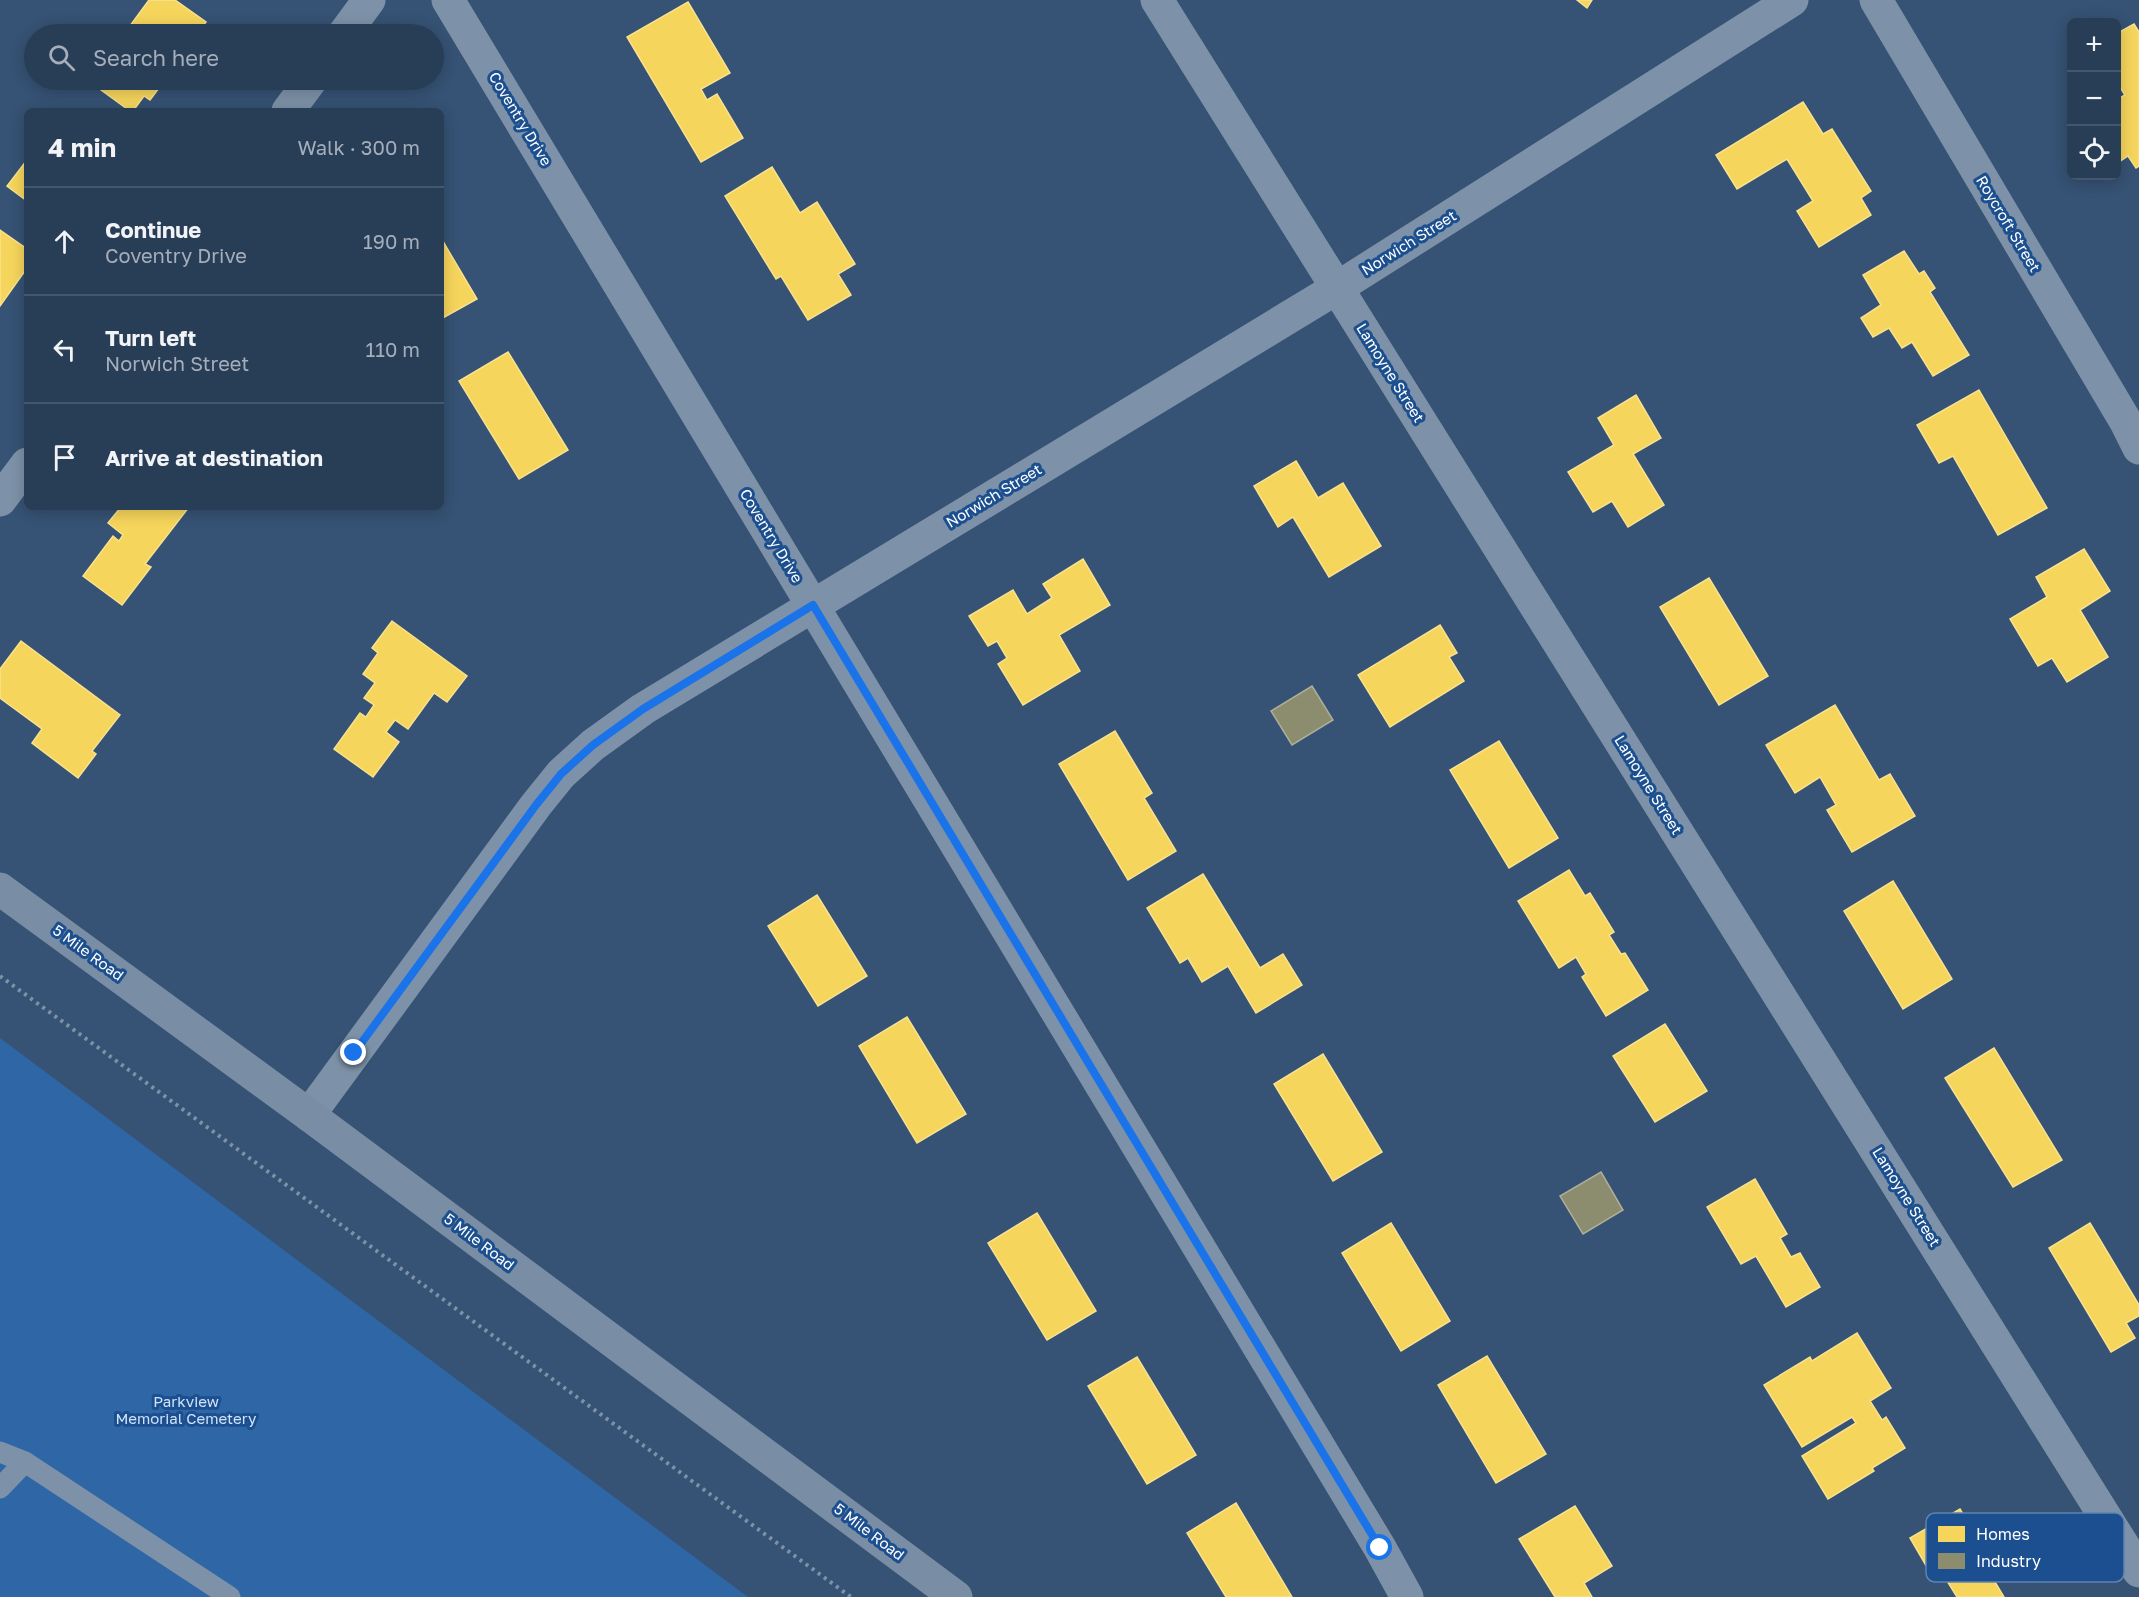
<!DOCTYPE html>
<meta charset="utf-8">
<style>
:root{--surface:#283e57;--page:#30455d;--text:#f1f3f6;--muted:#a5aeba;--line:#44576d}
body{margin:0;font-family:"Golos Text",sans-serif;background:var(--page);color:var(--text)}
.controls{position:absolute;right:18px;top:18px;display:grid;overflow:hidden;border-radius:9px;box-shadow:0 3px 15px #0003}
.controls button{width:54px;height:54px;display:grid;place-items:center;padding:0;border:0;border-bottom:2px solid var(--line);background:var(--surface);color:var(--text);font:30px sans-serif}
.stop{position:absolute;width:18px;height:18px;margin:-14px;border:4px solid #1a73e8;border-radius:50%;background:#fff}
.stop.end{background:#1a73e8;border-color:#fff;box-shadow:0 2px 6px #0008}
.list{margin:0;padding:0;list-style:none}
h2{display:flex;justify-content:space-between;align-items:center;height:78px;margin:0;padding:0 24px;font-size:26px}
h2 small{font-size:20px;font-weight:400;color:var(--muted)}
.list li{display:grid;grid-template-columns:39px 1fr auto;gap:18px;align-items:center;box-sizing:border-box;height:108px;padding:0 24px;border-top:2px solid var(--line)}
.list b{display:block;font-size:22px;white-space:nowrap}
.list p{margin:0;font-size:20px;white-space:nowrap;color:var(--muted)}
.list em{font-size:20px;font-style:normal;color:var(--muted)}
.icon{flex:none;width:33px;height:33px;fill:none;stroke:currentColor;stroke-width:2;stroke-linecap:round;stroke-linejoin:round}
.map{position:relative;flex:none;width:2139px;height:1597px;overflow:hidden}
.search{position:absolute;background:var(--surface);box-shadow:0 3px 15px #0003;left:24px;top:24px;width:420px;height:66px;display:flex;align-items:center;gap:15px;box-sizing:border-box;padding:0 21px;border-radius:33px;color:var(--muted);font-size:22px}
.panel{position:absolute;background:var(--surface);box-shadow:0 3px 15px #0003;left:24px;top:108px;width:420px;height:402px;border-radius:9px}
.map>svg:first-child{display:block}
.green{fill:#2f66a5}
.homes{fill:#f6d55c;stroke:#f9e28d;stroke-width:1.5}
.industry{fill:#8c8c6e;stroke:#aeae9a;stroke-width:1.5}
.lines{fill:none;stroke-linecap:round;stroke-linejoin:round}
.path{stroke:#7d92a8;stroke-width:4;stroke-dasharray:3 4.5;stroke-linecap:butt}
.lane{stroke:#7d92a8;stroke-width:21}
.street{stroke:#7d92a8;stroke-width:33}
.secondary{stroke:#798da4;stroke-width:33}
.route{stroke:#1a73e8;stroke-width:8}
.labels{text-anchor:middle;stroke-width:6;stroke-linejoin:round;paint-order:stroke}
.street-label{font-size:15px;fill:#fff;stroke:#1b4f8f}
.park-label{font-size:15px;fill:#cfe3fa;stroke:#1b4f8f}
.key{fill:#1b4f8f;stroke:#5f84b1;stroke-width:1.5}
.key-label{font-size:16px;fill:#fff}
</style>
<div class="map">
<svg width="2139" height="1597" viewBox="0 0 2139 1597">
<rect width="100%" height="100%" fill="#365274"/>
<polygon class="green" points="0,1038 748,1597 0,1597"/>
<g class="homes">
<polygon points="149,0 175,0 206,22 197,34 124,34"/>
<polygon points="1577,0 1592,0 1587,8"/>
<polygon points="688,2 730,73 701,89 707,100 717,94 743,138 701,162 627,37"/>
<polygon points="2134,24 2139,32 2139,166 2136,168 2128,156 2119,162 2116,158 2116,100 2125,95 2116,81 2116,34"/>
<polygon points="92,80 165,80 150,100 144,96 133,111 130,111 90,82"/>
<polygon points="1803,102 1823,134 1832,129 1871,191 1861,198 1871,215 1819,247 1797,211 1813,201 1787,159 1737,189 1716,155"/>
<polygon points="27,160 27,201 7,186"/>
<polygon points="772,167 800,213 817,202 855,264 838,274 851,295 808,320 781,276 776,279 725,196"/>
<polygon points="0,230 27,249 27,268 0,306"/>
<polygon points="441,238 477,299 441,319"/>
<polygon points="1904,251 1919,274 1924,271 1935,288 1930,292 1969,355 1933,376 1912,342 1902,348 1889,328 1873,337 1861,318 1881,305 1863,275"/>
<polygon points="508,352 568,450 519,479 459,381"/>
<polygon points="1979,390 2047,508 1998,535 1953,456 1939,463 1917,425"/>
<polygon points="1636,395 1661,438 1633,454 1664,505 1628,527 1612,501 1593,512 1568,472 1614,445 1598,418"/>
<polygon points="1296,461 1318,498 1343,483 1381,546 1329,577 1293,517 1278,527 1254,486"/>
<polygon points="121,507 189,507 145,564 151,567 122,605 83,576 113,536 119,541 123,535 108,523"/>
<polygon points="2084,549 2110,591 2080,610 2108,657 2067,682 2052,658 2038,666 2010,619 2047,597 2036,577"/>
<polygon points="1083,559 1110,605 1059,635 1080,671 1023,705 998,664 1007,658 997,641 988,646 969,616 1013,590 1027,614 1052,598 1043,584"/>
<polygon points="1709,578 1768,676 1719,705 1660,607"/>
<polygon points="392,621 467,676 447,702 434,693 408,729 395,720 386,732 399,742 373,777 334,749 360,713 366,717 374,705 364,698 375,683 363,674 378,653 372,648"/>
<polygon points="1440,625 1457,653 1449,657 1464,681 1390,727 1358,675"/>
<polygon points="21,641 120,715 92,751 96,754 78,778 32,743 42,729 0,698 0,669"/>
<polygon points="1835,705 1879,780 1890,774 1915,816 1852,852 1827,810 1836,805 1820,777 1795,793 1766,745"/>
<polygon points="1115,731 1152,793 1144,798 1176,851 1128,880 1059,764"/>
<polygon points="1499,741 1558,838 1509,868 1450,770"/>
<polygon points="1569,870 1585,896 1590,893 1614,932 1609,935 1621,954 1625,953 1648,990 1606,1016 1582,977 1586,974 1576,957 1559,968 1518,901"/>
<polygon points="1203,874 1260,968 1283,954 1302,985 1256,1013 1228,966 1202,982 1188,958 1180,963 1147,908"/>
<polygon points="1893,881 1952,979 1903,1009 1844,911"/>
<polygon points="817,895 867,976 818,1006 768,926"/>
<polygon points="907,1017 966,1114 917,1143 859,1046"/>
<polygon points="1665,1024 1707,1091 1655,1122 1613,1056"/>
<polygon points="1994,1048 2062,1160 2013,1187 1945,1078"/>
<polygon points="1323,1054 1382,1152 1333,1181 1274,1084"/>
<polygon points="1755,1179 1787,1234 1780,1238 1791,1257 1800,1253 1820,1287 1786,1307 1756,1256 1741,1264 1707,1207"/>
<polygon points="1037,1213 1096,1311 1047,1340 988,1243"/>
<polygon points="1391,1223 1450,1321 1401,1351 1342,1253"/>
<polygon points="2090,1223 2139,1305 2139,1316 2126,1323 2135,1338 2111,1352 2049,1248"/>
<polygon points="1857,1333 1891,1388 1870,1401 1882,1420 1886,1417 1905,1448 1872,1468 1874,1471 1828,1499 1802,1456 1856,1423 1852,1417 1802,1447 1764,1385 1810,1357 1812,1361"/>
<polygon points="1487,1356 1546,1454 1496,1483 1438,1385"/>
<polygon points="1137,1357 1196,1455 1147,1484 1088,1386"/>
<polygon points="1236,1503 1292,1597 1226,1597 1187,1533"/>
<polygon points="1575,1506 1612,1566 1584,1583 1592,1597 1555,1597 1519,1539"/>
<polygon points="1960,1509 1992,1564 1986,1567 2004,1597 1957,1597 1944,1576 1935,1581 1910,1538"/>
</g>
<g class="industry">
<polygon points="1312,686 1333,720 1292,745 1271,711"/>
<polygon points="1601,1172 1623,1210 1583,1234 1560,1196"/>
</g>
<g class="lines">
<polyline class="path" points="0,976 851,1597"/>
<g class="lane">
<polyline points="0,1452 25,1462 230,1597"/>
<polyline points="0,1488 25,1462"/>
</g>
<g class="street">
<polyline points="448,0 1380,1548 1407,1597"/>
<polyline points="1157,0 2139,1571"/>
<polyline points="1876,0 2126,422 2139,448"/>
<polyline points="344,34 369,0"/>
<polyline points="288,111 311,80"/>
<polyline points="0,500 27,464"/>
<polyline points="309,1115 536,805 561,774 593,745 643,709 1337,288 1792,0"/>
</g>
<polyline class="secondary" points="0,889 309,1115 956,1597"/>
</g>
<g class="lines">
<polyline class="route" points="354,1053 536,805 561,774 593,745 643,709 813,605 1380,1548"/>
</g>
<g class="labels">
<g class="street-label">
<text transform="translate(520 119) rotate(59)" y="5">Coventry Drive</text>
<text transform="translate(2008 224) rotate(59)" y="5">Roycroft Street</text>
<text transform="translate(1409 243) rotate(-32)" y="5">Norwich Street</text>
<text transform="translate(1390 373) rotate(58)" y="5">Lamoyne Street</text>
<text transform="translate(994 496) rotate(-31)" y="5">Norwich Street</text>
<text transform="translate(771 536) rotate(59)" y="5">Coventry Drive</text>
<text transform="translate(1648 785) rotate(58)" y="5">Lamoyne Street</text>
<text transform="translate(88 953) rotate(36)" y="5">5 Mile Road</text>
<text transform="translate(1906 1197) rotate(58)" y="5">Lamoyne Street</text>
<text transform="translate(479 1242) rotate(37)" y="5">5 Mile Road</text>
<text transform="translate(869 1532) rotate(37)" y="5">5 Mile Road</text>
</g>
<g class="park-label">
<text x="186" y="1407">Parkview<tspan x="186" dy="17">Memorial Cemetery</tspan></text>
</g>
</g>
<rect x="1926" y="1513" width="198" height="69" rx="9" class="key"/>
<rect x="1938" y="1526" width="27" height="16" fill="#f6d55c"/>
<rect x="1938" y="1553" width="27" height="16" fill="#8c8c6e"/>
<g class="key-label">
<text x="1976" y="1540">Homes</text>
<text x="1976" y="1567">Industry</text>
</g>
</svg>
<div class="controls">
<button>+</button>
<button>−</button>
<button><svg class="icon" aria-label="locate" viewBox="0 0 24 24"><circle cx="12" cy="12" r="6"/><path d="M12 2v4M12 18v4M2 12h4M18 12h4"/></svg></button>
</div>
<div class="stop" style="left:1380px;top:1548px"></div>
<div class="stop end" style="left:354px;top:1053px"></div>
<div class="search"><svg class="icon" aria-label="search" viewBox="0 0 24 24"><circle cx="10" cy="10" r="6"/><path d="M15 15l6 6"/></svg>Search here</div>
<section class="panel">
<h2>4 min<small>Walk · 300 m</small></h2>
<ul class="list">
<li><svg class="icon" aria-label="ahead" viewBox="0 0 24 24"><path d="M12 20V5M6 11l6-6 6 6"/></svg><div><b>Continue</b><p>Coventry Drive</p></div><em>190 m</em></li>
<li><svg class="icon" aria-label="left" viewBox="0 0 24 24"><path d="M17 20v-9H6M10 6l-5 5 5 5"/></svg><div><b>Turn left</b><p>Norwich Street</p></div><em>110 m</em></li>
<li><svg class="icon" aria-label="arrive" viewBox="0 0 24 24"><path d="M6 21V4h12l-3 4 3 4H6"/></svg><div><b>Arrive at destination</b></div></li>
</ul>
</section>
</div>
